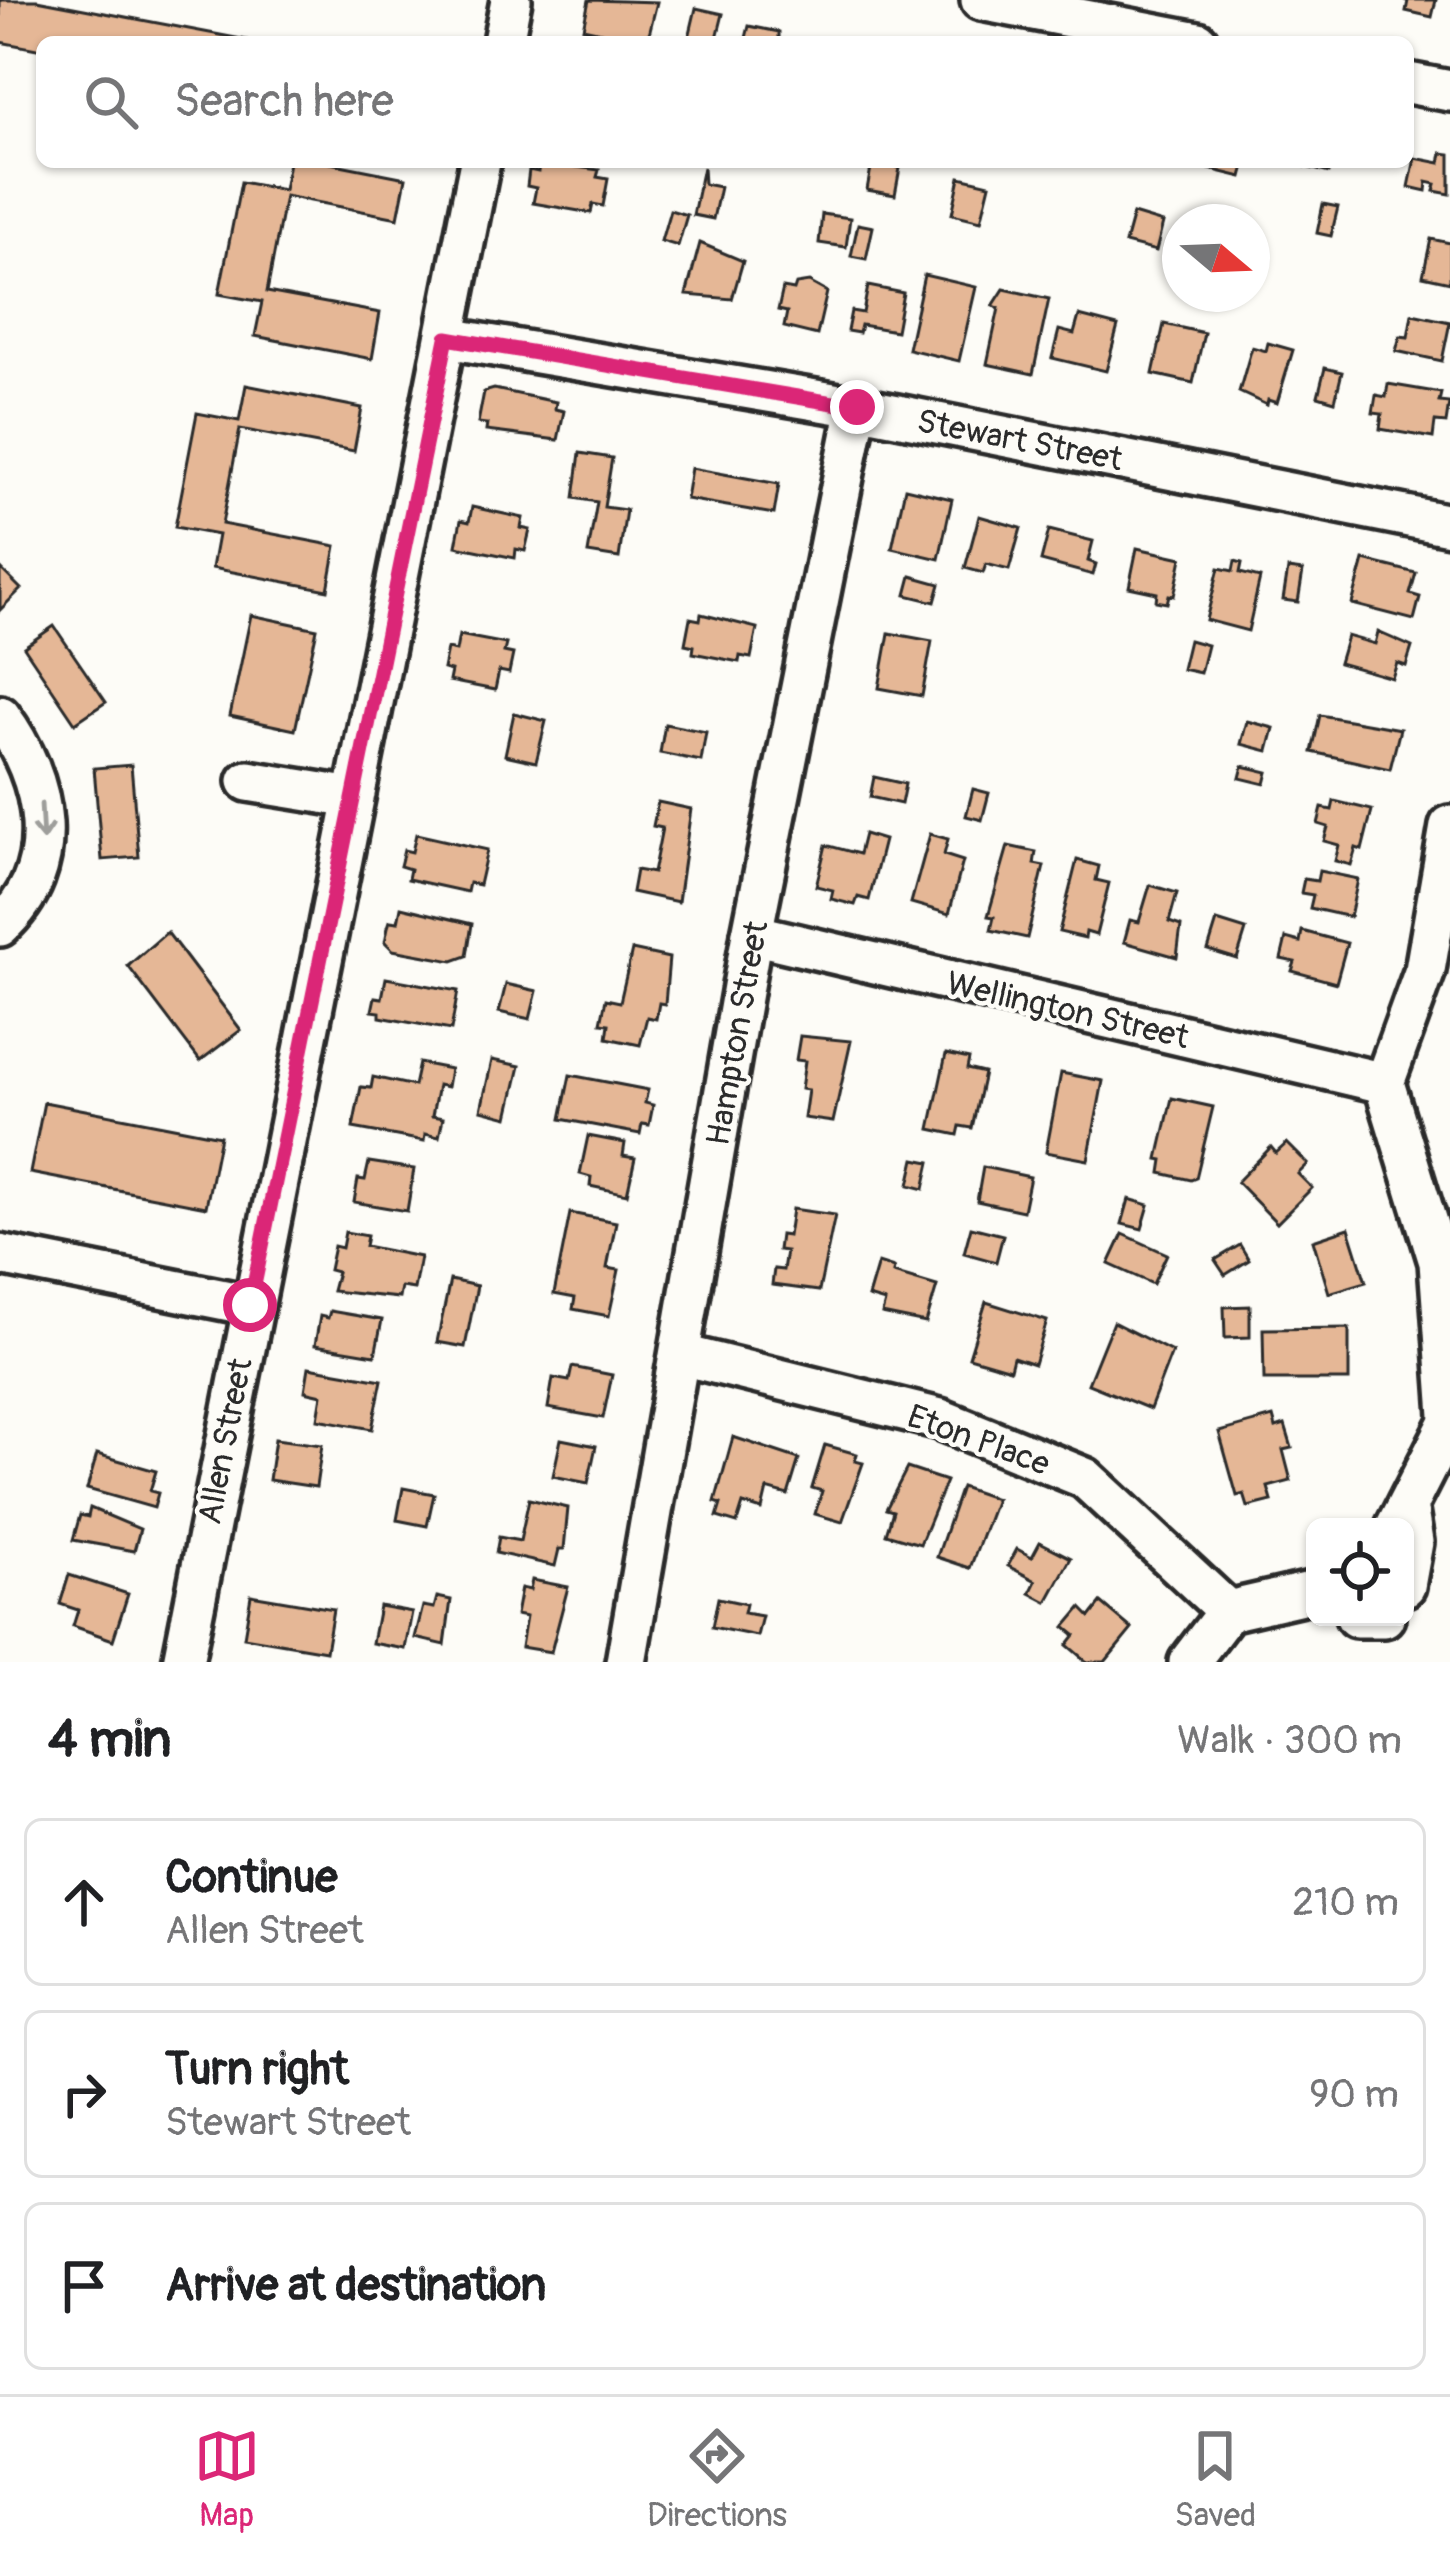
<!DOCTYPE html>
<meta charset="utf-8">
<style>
:root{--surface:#fff;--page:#f6f6f6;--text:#202124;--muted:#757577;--line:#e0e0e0;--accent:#db2777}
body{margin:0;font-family:Pangolin,sans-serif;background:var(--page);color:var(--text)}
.controls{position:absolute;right:36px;bottom:36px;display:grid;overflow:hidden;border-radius:18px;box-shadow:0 3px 9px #0004}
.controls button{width:108px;height:108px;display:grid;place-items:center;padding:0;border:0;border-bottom:3px solid var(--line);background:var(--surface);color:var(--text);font:60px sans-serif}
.compass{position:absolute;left:1162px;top:204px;width:108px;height:108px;border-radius:50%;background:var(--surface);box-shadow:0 3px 9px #0004;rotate:109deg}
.stop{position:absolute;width:36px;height:36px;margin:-27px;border:9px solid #db2777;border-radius:50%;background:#fff}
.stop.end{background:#db2777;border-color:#fff;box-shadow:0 3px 12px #0008}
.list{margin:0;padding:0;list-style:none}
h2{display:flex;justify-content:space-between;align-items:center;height:156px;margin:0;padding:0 48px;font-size:51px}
h2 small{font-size:39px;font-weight:400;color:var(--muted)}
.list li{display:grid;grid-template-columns:78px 1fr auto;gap:36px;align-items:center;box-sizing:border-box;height:168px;margin:0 24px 24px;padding:0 24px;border:3px solid var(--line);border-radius:18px}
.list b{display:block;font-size:45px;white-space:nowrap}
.list p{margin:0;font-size:39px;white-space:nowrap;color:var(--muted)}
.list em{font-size:39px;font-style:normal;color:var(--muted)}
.icon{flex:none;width:66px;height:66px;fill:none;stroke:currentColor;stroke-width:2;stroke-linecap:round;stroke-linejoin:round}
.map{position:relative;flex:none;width:1450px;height:1662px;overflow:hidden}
.search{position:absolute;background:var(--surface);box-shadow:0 3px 9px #0004;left:36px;right:36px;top:36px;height:132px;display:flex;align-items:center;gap:30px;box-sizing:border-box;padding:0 42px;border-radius:18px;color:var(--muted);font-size:45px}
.sheet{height:732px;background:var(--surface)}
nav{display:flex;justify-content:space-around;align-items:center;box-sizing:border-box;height:168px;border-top:3px solid var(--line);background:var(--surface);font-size:33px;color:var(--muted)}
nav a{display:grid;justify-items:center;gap:6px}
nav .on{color:var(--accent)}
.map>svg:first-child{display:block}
.building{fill:#e5b796;stroke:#2b2b2b;stroke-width:3}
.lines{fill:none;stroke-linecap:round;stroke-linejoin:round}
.minor-casing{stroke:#2b2b2b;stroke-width:48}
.minor{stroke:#fdfcf7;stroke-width:39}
.oneway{stroke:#9e9e9b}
.route{stroke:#db2777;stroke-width:15}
.labels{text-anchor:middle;stroke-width:9;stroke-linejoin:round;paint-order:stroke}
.street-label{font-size:33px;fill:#2b2b2b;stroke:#fdfcf7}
</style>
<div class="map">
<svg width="1450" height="1662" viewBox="0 0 1450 1662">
<rect width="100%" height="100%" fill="#fdfcf7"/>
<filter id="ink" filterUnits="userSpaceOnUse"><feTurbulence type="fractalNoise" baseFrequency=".00833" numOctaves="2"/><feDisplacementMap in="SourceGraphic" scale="24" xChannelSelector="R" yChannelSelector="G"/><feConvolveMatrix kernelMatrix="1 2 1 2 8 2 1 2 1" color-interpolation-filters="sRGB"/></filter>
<g filter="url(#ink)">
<g class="building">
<polygon points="0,0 37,0 257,42 42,42 42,50 0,42"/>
<polygon points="589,0 657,2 647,42 583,28"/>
<polygon points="1403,0 1436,0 1432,17 1406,11 1408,1"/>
<polygon points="696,8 723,14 716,42 688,42"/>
<polygon points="749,26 779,32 779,42 745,42"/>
<polygon points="1442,153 1450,154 1450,194 1434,191 1436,184 1427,182 1426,191 1409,187 1415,158 1440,163"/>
<polygon points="289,162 325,162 406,178 398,218 285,196 267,292 380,313 372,359 255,336 262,302 219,294 241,182 284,190"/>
<polygon points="539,162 599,170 597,177 608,179 603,206 593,204 591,213 533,203 536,188 527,186 529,170 538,172"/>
<polygon points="872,162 900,168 895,195 867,190"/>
<polygon points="1203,162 1246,162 1242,177 1201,167"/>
<polygon points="1287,162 1332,162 1329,173"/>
<polygon points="703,167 704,184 720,187 713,219 693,215"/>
<polygon points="960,177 990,184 981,221 952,214"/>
<polygon points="1323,204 1338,207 1331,236 1317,233"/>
<polygon points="670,210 687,215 678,246 661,241"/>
<polygon points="822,214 850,218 846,247 819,243"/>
<polygon points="1133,214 1163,223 1156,251 1125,243"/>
<polygon points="858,224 873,227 866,259 851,256"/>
<polygon points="1431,239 1450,243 1450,282 1423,276"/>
<polygon points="700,243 743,261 732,299 686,295"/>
<polygon points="924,275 976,287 959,361 908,349"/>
<polygon points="809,282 827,292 817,335 784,327 787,312 778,310 783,288 794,290 796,284"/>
<polygon points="868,286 903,293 896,331 861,325 859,333 847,331 851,311 863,313"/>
<polygon points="1004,289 1049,299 1033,374 987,364 999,308 993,306"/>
<polygon points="1412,314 1450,322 1442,361 1396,351 1400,336 1408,337"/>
<polygon points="1079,316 1118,326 1106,371 1052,358 1059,330 1074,334"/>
<polygon points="1164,324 1204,333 1193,383 1153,374"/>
<polygon points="1268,343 1293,350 1277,403 1268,400 1267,405 1239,392 1252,347 1266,351"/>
<polygon points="1325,368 1342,372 1335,401 1318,396"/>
<polygon points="1388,384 1441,393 1439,402 1449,403 1446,423 1435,422 1433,438 1380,429 1382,414 1373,413 1376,395 1386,397"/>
<polygon points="246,385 362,408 354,451 240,429 222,524 336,546 328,590 212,568 218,535 175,527 197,413 239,421"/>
<polygon points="494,389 556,402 555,409 564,411 558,440 486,431 487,424 478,423 484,392"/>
<polygon points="580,453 612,458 604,507 626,510 619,558 588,553 597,502 574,498"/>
<polygon points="691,468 779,484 774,514 686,499"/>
<polygon points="905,488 952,499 939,559 892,548"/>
<polygon points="472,507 523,518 521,528 530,530 525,551 516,549 515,558 456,546 461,520 469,522"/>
<polygon points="979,516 1021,528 1009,570 986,564 983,573 965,568"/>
<polygon points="1049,530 1093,541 1088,561 1096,564 1093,575 1041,561"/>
<polygon points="1137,548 1182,558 1174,596 1169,595 1167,603 1156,601 1157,593 1129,587"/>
<polygon points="1364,560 1416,573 1410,594 1420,597 1414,620 1352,604"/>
<polygon points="1235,561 1242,563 1240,573 1260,578 1248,631 1206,620 1219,568 1233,571"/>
<polygon points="0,568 21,589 0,610"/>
<polygon points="1288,569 1303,571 1298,602 1283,600"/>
<polygon points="911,576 940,584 935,602 906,595"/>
<polygon points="701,614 757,628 751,658 740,656 739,662 693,653 694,646 685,644 690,618 700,620"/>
<polygon points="251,615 317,629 295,730 230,716"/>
<polygon points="54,626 106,702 75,723 24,647"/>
<polygon points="1378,632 1412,647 1406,666 1397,663 1392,678 1339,663 1347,636 1375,644"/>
<polygon points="889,633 932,641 922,696 879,688"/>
<polygon points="459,635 506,644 504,652 513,654 509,673 499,671 495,690 449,681 451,671 443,669 447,649 456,651"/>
<polygon points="1189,640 1207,645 1200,673 1182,669"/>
<polygon points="514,713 546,721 536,762 505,755"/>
<polygon points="1320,715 1400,729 1390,769 1312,752"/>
<polygon points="1247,721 1274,728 1268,751 1241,744"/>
<polygon points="665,724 706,732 701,761 660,753"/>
<polygon points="131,765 139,857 102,860 94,768"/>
<polygon points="1243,766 1268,772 1265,784 1240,778"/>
<polygon points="874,777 905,784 901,804 870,797"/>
<polygon points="973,789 989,793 982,820 966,816"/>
<polygon points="1334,801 1372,810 1362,850 1356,848 1351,865 1335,861 1339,845 1324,841 1328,827 1318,824 1322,808 1332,810"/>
<polygon points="658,802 691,809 678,902 632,892 636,870 653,873 662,828 653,826"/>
<polygon points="416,834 487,850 479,885 469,883 467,892 408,879 410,869 400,866 404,850 412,852"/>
<polygon points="864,834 884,840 869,900 858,897 855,905 831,899 833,890 816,886 826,845 859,854"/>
<polygon points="930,834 948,839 944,855 963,861 949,914 911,903"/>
<polygon points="1008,846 1036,852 1034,864 1044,866 1027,938 991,930 994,917 988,916"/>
<polygon points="1077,860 1099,866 1096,880 1109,883 1096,935 1086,932 1085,938 1059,932"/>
<polygon points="1319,871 1358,879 1350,917 1310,908 1313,895 1301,893 1304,879 1317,881"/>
<polygon points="1150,885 1177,893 1169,922 1181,926 1177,957 1124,942 1130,920 1139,922"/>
<polygon points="401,907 472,924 467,956 453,961 393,950 385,942 388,927 390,921 398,922"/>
<polygon points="1217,921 1246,930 1237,959 1208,950"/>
<polygon points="1302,931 1347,943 1336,983 1292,971 1295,962 1281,959 1286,938 1300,942"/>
<polygon points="167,932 241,1030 200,1061 128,966"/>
<polygon points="632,950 669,958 665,1004 659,1003 656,1019 647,1017 640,1045 607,1038 609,1024 601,1023 606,999 620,1002"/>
<polygon points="386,978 458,991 451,1030 380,1017 380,1012 372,1011 375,997 382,998"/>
<polygon points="506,984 537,991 530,1019 499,1012"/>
<polygon points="800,1036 851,1041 833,1122 804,1118 808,1090 801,1089 805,1061 796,1060"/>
<polygon points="946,1054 969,1059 967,1069 984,1073 972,1128 960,1126 958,1135 930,1129"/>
<polygon points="492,1060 520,1066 508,1117 481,1110"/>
<polygon points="419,1063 450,1069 447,1087 438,1085 432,1116 443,1118 439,1137 425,1134 424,1141 353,1128 361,1087 371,1088 373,1077 414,1086"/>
<polygon points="1061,1073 1103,1081 1088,1160 1046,1152"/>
<polygon points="570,1075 648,1090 645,1103 653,1105 649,1125 642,1124 640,1134 561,1119"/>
<polygon points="1172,1098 1213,1107 1196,1178 1191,1180 1161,1173 1163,1160 1158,1159"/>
<polygon points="44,1102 220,1136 206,1207 30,1173"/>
<polygon points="588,1136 625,1143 623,1156 635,1158 627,1194 590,1186 591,1177 580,1174"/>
<polygon points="1287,1143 1308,1164 1298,1174 1312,1188 1277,1223 1237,1182 1271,1147 1276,1153"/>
<polygon points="915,1159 930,1162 924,1189 909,1185"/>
<polygon points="369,1162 414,1169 407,1211 354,1202 358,1179 365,1180"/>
<polygon points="983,1167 1030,1177 1023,1211 977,1201"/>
<polygon points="1129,1199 1149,1205 1142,1229 1122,1224"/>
<polygon points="792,1209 835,1215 819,1291 772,1285 774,1269 783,1270 786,1251 778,1250 780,1235 788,1236"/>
<polygon points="570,1213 616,1222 607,1268 619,1270 609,1316 573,1309 575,1298 554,1294"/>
<polygon points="971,1227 1003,1235 996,1262 964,1253"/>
<polygon points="1349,1228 1366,1282 1329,1293 1313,1240"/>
<polygon points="345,1232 367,1236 365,1246 420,1257 414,1289 401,1287 399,1298 332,1291 337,1272 329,1270 334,1246 342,1248"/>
<polygon points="1123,1234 1167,1254 1153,1284 1109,1264"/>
<polygon points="1240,1245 1249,1260 1225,1275 1215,1260"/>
<polygon points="878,1263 894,1268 893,1273 937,1286 926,1323 882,1314 885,1302 868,1297"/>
<polygon points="450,1280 477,1286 465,1347 437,1342"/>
<polygon points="986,1302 1047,1321 1034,1364 1013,1357 1010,1369 969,1357"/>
<polygon points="1250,1306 1250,1337 1225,1338 1224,1307"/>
<polygon points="330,1311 382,1320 375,1355 315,1345 320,1316 328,1318"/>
<polygon points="1113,1322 1172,1352 1150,1409 1088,1384"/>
<polygon points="1349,1328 1349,1380 1264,1380 1263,1329"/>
<polygon points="309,1367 382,1380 372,1429 318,1419 322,1395 305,1391"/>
<polygon points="572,1367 612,1375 603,1418 548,1408 553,1378 569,1381"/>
<polygon points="1273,1417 1276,1428 1285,1425 1292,1448 1283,1450 1291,1481 1268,1487 1272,1501 1248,1507 1244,1494 1237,1496 1219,1432"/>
<polygon points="733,1437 799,1459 788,1495 767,1489 762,1510 743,1504 737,1523 717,1517 721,1504 715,1502"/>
<polygon points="275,1439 322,1445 316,1487 269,1480"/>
<polygon points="561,1439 596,1446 588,1483 553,1476"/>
<polygon points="825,1445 857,1454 855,1461 863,1463 842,1522 815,1514 822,1491 812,1488"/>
<polygon points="97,1454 156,1471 150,1491 158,1493 154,1508 87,1489"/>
<polygon points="907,1468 946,1481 920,1544 886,1534 893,1511 886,1509"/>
<polygon points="961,1487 996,1499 970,1568 937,1557"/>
<polygon points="403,1488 434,1494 427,1526 397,1520"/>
<polygon points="529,1499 568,1508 564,1549 559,1549 555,1566 496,1553 499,1537 520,1541"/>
<polygon points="90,1508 140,1529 134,1551 73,1540 80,1515 88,1517"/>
<polygon points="1040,1542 1071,1558 1047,1602 1030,1593 1036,1581 1008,1566 1017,1549 1032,1557"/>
<polygon points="69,1575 128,1594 113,1640 73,1626 78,1610 60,1604"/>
<polygon points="532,1580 568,1587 551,1652 521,1647 526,1617 516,1615 521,1588 530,1590"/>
<polygon points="251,1595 333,1609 326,1651 244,1637"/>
<polygon points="437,1597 451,1600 445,1645 415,1638 423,1606 434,1608"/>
<polygon points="718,1598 746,1604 744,1613 762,1616 757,1636 712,1627"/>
<polygon points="1101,1603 1132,1629 1105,1662 1087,1662 1067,1645 1075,1635 1065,1627 1081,1608 1090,1617"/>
<polygon points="379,1606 412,1612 405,1649 372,1643"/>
</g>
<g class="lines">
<g class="minor-casing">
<g id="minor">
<polyline points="981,0 1198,42"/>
<polyline points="503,42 511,0"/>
<polyline points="1408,83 1450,91"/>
<polyline points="447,338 857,407 1450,525"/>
<path d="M0,716C47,779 65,868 0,926"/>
<polyline points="248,781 353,798"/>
<polyline points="1450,826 1425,970 1384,1083 1439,1262 1450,1415"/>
<polyline points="752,934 1384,1083"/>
<polyline points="0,1255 250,1305"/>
<polyline points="682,1355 940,1419 1085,1478 1228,1611"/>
<polyline points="1396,1527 1450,1421"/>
<polyline points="1405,1586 1413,1542 1408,1511"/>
<polyline points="1356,1617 1384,1617"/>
<polyline points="183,1662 480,162"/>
<polyline points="626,1662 752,934 857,407"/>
<polyline points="1189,1662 1228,1611 1315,1591"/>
</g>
</g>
<use href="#minor" class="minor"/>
</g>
<defs><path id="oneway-shaft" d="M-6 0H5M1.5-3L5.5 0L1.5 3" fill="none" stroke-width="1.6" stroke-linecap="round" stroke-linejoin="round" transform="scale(3)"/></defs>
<use class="oneway" href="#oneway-shaft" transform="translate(42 822) rotate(87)"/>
</g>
<g class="lines" filter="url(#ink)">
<polyline class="route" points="250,1305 447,338 857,407"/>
</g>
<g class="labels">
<g class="street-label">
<text transform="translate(1020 439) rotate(11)" y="12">Stewart Street</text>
<text transform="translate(1068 1009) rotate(13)" y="12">Wellington Street</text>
<text transform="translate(736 1033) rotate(-80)" y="12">Hampton Street</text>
<text transform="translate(979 1439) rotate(20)" y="12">Eton Place</text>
<text transform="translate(224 1441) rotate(-79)" y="12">Allen Street</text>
</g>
</g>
</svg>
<div class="controls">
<button><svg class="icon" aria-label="locate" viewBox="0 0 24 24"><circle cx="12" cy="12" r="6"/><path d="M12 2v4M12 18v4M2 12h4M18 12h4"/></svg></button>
</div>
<svg class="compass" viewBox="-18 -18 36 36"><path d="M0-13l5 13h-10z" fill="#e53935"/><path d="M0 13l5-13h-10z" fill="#757577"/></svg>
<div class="stop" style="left:250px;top:1305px"></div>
<div class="stop end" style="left:857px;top:407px"></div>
<div class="search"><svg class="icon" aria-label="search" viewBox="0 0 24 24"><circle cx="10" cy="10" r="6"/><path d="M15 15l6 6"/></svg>Search here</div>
</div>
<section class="sheet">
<h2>4 min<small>Walk · 300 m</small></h2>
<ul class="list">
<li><svg class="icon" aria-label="ahead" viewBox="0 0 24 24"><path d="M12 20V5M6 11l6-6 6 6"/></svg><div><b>Continue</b><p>Allen Street</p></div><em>210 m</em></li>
<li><svg class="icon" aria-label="right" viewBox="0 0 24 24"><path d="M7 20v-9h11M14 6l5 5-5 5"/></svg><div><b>Turn right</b><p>Stewart Street</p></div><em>90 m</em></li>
<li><svg class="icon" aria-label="arrive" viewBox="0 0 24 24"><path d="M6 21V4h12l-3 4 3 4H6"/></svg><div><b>Arrive at destination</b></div></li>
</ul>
</section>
<nav>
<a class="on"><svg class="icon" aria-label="map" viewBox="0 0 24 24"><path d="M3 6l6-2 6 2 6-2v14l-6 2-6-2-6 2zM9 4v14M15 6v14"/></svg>Map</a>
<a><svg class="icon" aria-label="directions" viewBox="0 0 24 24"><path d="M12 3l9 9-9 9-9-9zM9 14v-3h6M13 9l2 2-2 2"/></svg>Directions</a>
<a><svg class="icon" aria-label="saved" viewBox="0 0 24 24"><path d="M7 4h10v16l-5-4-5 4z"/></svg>Saved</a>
</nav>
